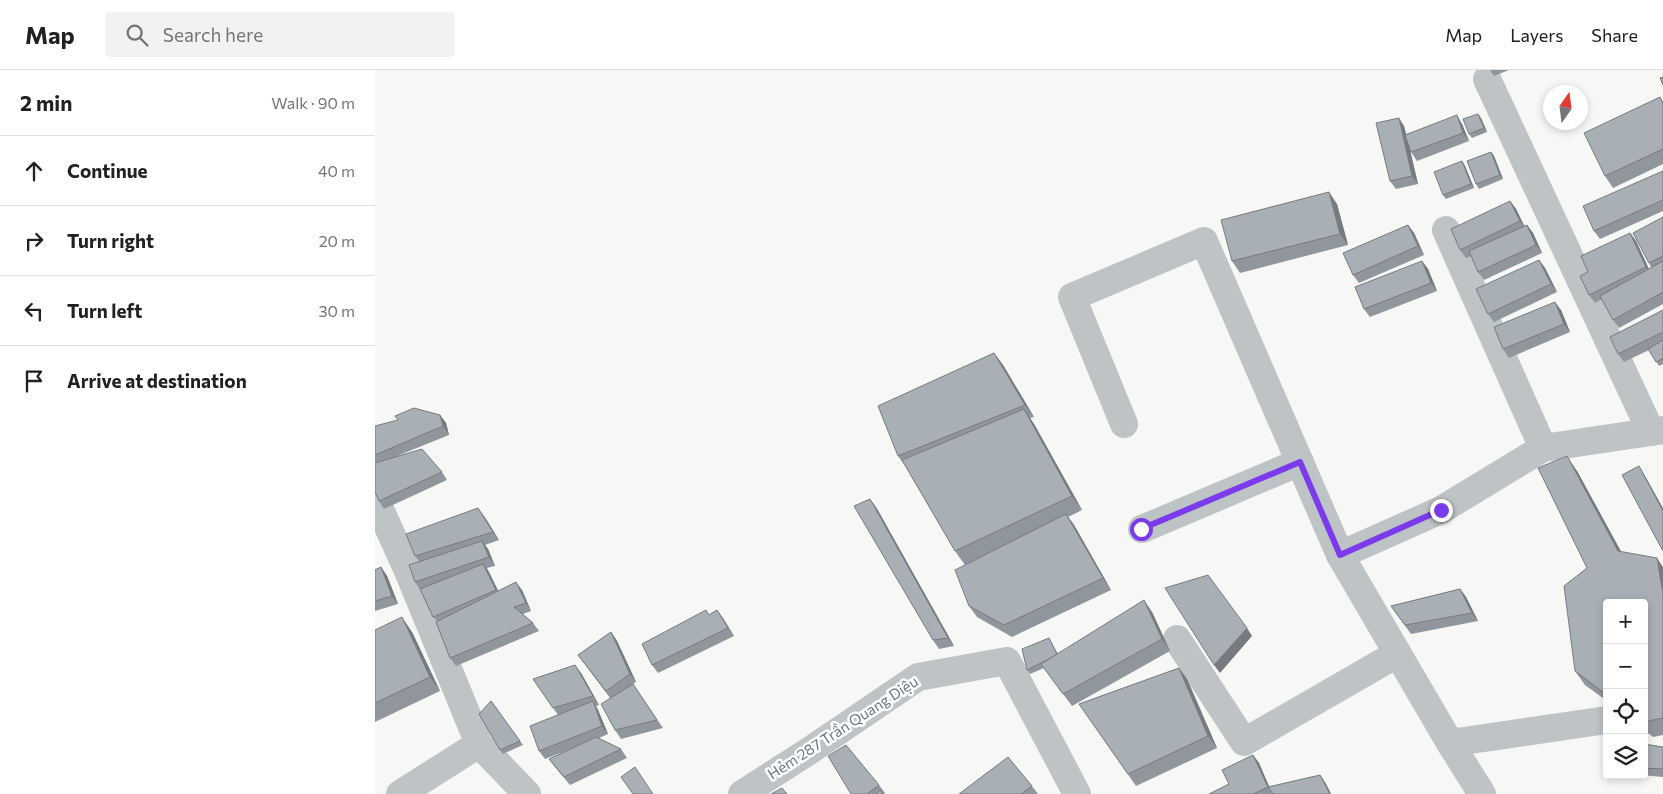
<!DOCTYPE html>
<meta charset="utf-8">
<style>
:root{--surface:#fff;--page:#f2f2f2;--text:#202124;--muted:#757577;--line:#e0e0e0}
body{margin:0;font-family:Commissioner,sans-serif;background:var(--page);color:var(--text)}
.controls{position:absolute;right:15px;bottom:15px;display:grid;overflow:hidden;border-radius:5px;box-shadow:0 2px 8px #0003}
.controls button{width:45px;height:45px;display:grid;place-items:center;padding:0;border:0;border-bottom:1px solid var(--line);background:var(--surface);color:var(--text);font:25px sans-serif}
.compass{position:absolute;left:1168px;top:15px;width:45px;height:45px;border-radius:50%;background:var(--surface);box-shadow:0 2px 8px #0003;rotate:14deg}
.stop{position:absolute;width:15px;height:15px;margin:-11px;border:4px solid #7c3aed;border-radius:50%;background:#fff}
.stop.end{background:#7c3aed;border-color:#fff;box-shadow:0 1px 5px #0008}
.list{margin:0;padding:0;list-style:none}
h2{display:flex;justify-content:space-between;align-items:center;height:65px;margin:0;padding:0 20px;font-size:21px}
h2 small{font-size:16px;font-weight:400;color:var(--muted)}
.list li{display:grid;grid-template-columns:32px 1fr auto;gap:15px;align-items:center;box-sizing:border-box;height:70px;padding:0 20px;border-top:1px solid var(--line)}
.list b{display:block;font-size:19px;white-space:nowrap}
.list em{font-size:16px;font-style:normal;color:var(--muted)}
.icon{flex:none;width:28px;height:28px;fill:none;stroke:currentColor;stroke-width:2;stroke-linecap:round;stroke-linejoin:round}
.map{position:relative;flex:none;width:1288px;height:724px;overflow:hidden}
header{display:flex;align-items:center;gap:30px;box-sizing:border-box;height:70px;padding:0 25px;background:var(--surface);border-bottom:1px solid var(--line)}
header strong{font-size:24px}
nav{display:flex;gap:28px;margin-inline-start:auto;font-size:18px}
.search{width:350px;height:45px;background:var(--page);display:flex;align-items:center;gap:12px;box-sizing:border-box;padding:0 18px;border-radius:5px;color:var(--muted);font-size:19px}
main{display:flex}
aside{flex:1;background:var(--surface)}
.map>svg:first-child{display:block}
.lines{fill:none;stroke-linecap:round;stroke-linejoin:round}
.minor{stroke:#bec3c6;stroke-width:28}
.wall{fill:#90979c}
.shaded-wall{fill:#767b7f}
.building{fill:#a8b0b5;stroke:#767b7f}
.route{stroke:#7c3aed;stroke-width:6}
.labels{text-anchor:middle;stroke-width:5;stroke-linejoin:round;paint-order:stroke}
.street-label{font-size:15px;fill:#687883;stroke:#fff}
</style>
<header>
<strong>Map</strong>
<div class="search"><svg class="icon" aria-label="search" viewBox="0 0 24 24"><circle cx="10" cy="10" r="6"/><path d="M15 15l6 6"/></svg>Search here</div>
<nav><a>Map</a><a>Layers</a><a>Share</a></nav>
</header>
<main>
<aside>
<h2>2 min<small>Walk · 90 m</small></h2>
<ul class="list">
<li><svg class="icon" aria-label="ahead" viewBox="0 0 24 24"><path d="M12 20V5M6 11l6-6 6 6"/></svg><div><b>Continue</b></div><em>40 m</em></li>
<li><svg class="icon" aria-label="right" viewBox="0 0 24 24"><path d="M7 20v-9h11M14 6l5 5-5 5"/></svg><div><b>Turn right</b></div><em>20 m</em></li>
<li><svg class="icon" aria-label="left" viewBox="0 0 24 24"><path d="M17 20v-9H6M10 6l-5 5 5 5"/></svg><div><b>Turn left</b></div><em>30 m</em></li>
<li><svg class="icon" aria-label="arrive" viewBox="0 0 24 24"><path d="M6 21V4h12l-3 4 3 4H6"/></svg><div><b>Arrive at destination</b></div></li>
</ul>
</aside>
<div class="map">
<svg width="1288" height="724" viewBox="0 0 1288 724">
<rect width="100%" height="100%" fill="#f7f7f5"/>
<g class="lines">
<g class="minor">
<polyline points="1112,9 1276,362"/>
<polyline points="1071,160 1168,378"/>
<polyline points="749,354 697,227 829,171 965,485 1075,673 1107,724"/>
<polyline points="0,428 33,501 104,674 25,724"/>
<polyline points="767,459 925,392"/>
<polyline points="965,485 1066,440 1168,378 1288,360"/>
<polyline points="802,569 869,672 1022,584"/>
<polyline points="1075,673 1232,650"/>
<polyline points="104,674 152,724"/>
<polyline points="367,724 434,681 543,607 632,591 702,724"/>
</g>
</g>
<g class="wall">
<polygon points="1115,0 1134,0 1119,6"/>
<polygon points="1285,27 1288,32 1288,94 1238,118 1230,106"/>
<polygon points="1103,44 1106,48 1112,62 1097,68 1094,64"/>
<polygon points="1087,54 1094,71 1042,91 1036,82 1034,75 1043,114 1021,119 1015,111 1029,56 1031,64"/>
<polygon points="1116,82 1119,86 1128,109 1104,119 1101,114"/>
<polygon points="1087,91 1090,96 1099,118 1071,129 1068,125"/>
<polygon points="1288,101 1288,141 1225,169 1219,161"/>
<polygon points="1135,131 1141,139 1149,156 1152,155 1158,163 1167,183 1109,210 1103,202 1096,186 1091,188 1085,180"/>
<polygon points="962,134 973,175 865,203 857,191"/>
<polygon points="1288,147 1288,234 1244,258 1238,250 1227,229 1220,233 1214,225 1213,202 1255,163 1261,171 1274,199 1276,197 1274,193"/>
<polygon points="1033,155 1039,163 1049,185 984,213 978,205"/>
<polygon points="1164,190 1170,198 1182,222 1119,252 1113,244"/>
<polygon points="1047,191 1053,199 1062,221 995,247 989,239"/>
<polygon points="1186,240 1195,262 1134,288 1128,279"/>
<polygon points="1288,240 1288,294 1284,296 1274,280 1249,292 1243,284"/>
<polygon points="619,283 628,295 659,347 655,348 659,354 707,440 693,447 699,455 736,520 637,567 602,547 594,536 590,495 580,481 531,397 523,386"/>
<polygon points="65,345 71,353 74,365 22,386 67,402 72,410 9,439 4,431 0,422 0,356"/>
<polygon points="1202,401 1246,482 1288,497 1288,665 1278,667 1269,660 1269,533 1232,533 1232,631 1210,615 1200,601 1212,498"/>
<polygon points="501,437 579,576 564,579 558,570"/>
<polygon points="109,446 124,470 110,475 113,479 120,496 112,498 123,521 147,520 156,541 148,544 158,553 164,561 81,596 75,588 62,551 58,547 46,521 40,512 44,491 40,486"/>
<polygon points="6,497 12,506 23,534 0,541 0,500"/>
<polygon points="1085,519 1091,527 1103,551 1036,564 1016,536"/>
<polygon points="342,540 359,566 283,603 277,595 334,545"/>
<polygon points="777,542 795,581 697,636 669,598 655,604 652,600 674,568 683,584"/>
<polygon points="0,560 37,562 65,621 0,652"/>
<polygon points="236,562 242,571 261,612 258,614 288,658 246,669 240,660 235,628 203,585"/>
<polygon points="804,598 812,609 842,678 761,716 704,634"/>
<polygon points="206,603 224,635 221,636 223,640 233,664 224,668 246,679 252,688 195,715 180,697 174,689 190,681 170,689 164,681 183,645 158,609"/>
<polygon points="116,631 148,675 128,684 125,680"/>
<polygon points="1269,674 1288,677 1288,707 1265,705 1269,705"/>
<polygon points="878,685 884,693 894,717 945,705 951,714 956,724 834,724 854,714"/>
<polygon points="504,715 510,723 509,724 476,724"/>
<polygon points="657,716 663,724 584,724"/>
</g>
<g class="shaded-wall">
<polygon points="1103,44 1106,48 1112,62 1109,58"/>
<polygon points="1082,45 1087,54 1094,71 1088,63"/>
<polygon points="1024,48 1029,56 1043,114 1037,106"/>
<polygon points="1116,82 1119,86 1128,109 1125,105"/>
<polygon points="1087,91 1090,96 1099,118 1096,114"/>
<polygon points="954,122 962,134 973,175 965,164"/>
<polygon points="1135,131 1141,139 1151,159 1145,151"/>
<polygon points="1033,155 1039,163 1049,185 1043,176"/>
<polygon points="1152,155 1158,163 1167,183 1161,175"/>
<polygon points="1255,163 1261,171 1277,206 1271,197"/>
<polygon points="1164,190 1170,198 1182,222 1176,214"/>
<polygon points="1047,191 1053,199 1062,221 1056,213"/>
<polygon points="1180,232 1186,240 1195,262 1189,254"/>
<polygon points="619,283 628,295 659,347 650,335"/>
<polygon points="649,339 659,354 707,440 697,426"/>
<polygon points="65,345 71,353 74,365 68,356"/>
<polygon points="1192,386 1202,401 1254,496 1243,481"/>
<polygon points="1264,396 1269,404 1288,438 1288,441"/>
<polygon points="495,429 501,437 579,576 573,568"/>
<polygon points="103,438 109,446 124,470 118,462"/>
<polygon points="691,444 699,455 736,520 728,508"/>
<polygon points="107,471 113,479 120,496 114,487"/>
<polygon points="1282,488 1288,497 1288,524"/>
<polygon points="108,494 114,502 127,529 121,520"/>
<polygon points="6,497 12,506 23,534 17,526"/>
<polygon points="141,512 147,520 156,541 151,533"/>
<polygon points="1085,519 1091,527 1103,551 1097,543"/>
<polygon points="769,530 777,542 795,581 787,569"/>
<polygon points="342,540 348,548 359,566 353,558"/>
<polygon points="27,547 37,562 65,621 55,607"/>
<polygon points="872,558 877,566 845,603 839,595"/>
<polygon points="236,562 242,571 261,612 255,604"/>
<polygon points="200,595 206,603 224,635 218,626"/>
<polygon points="804,598 812,609 842,678 833,666"/>
<polygon points="218,631 223,640 233,664 227,656"/>
<polygon points="878,685 884,693 897,723 893,717"/>
<polygon points="945,705 951,714 956,724 955,724"/>
</g>
<g class="building">
<polygon points="1288,7 1288,15 1285,8"/>
<polygon points="1285,27 1288,34 1288,79 1230,106 1209,63"/>
<polygon points="1103,44 1109,58 1094,64 1088,49"/>
<polygon points="1082,45 1088,63 1036,82 1030,65"/>
<polygon points="1024,48 1037,106 1015,111 1001,53"/>
<polygon points="1116,82 1125,105 1101,114 1092,91"/>
<polygon points="1087,91 1096,114 1068,125 1059,102"/>
<polygon points="1288,101 1288,130 1219,161 1208,136"/>
<polygon points="954,122 965,164 857,191 846,150"/>
<polygon points="1135,131 1145,151 1085,180 1076,159"/>
<polygon points="1288,147 1288,186 1274,193 1258,163"/>
<polygon points="1033,155 1043,176 978,205 968,183"/>
<polygon points="1152,155 1161,175 1103,202 1094,181"/>
<polygon points="1255,163 1271,197 1214,225 1205,206 1213,202 1206,186"/>
<polygon points="1164,190 1176,214 1113,244 1101,219"/>
<polygon points="1047,191 1056,213 989,239 980,217"/>
<polygon points="1288,191 1288,222 1238,250 1225,226"/>
<polygon points="1180,232 1189,254 1128,279 1119,257"/>
<polygon points="1288,240 1288,262 1243,284 1235,267"/>
<polygon points="1288,270 1288,288 1281,292 1273,279"/>
<polygon points="619,283 650,335 523,386 503,336"/>
<polygon points="39,338 65,345 68,356 0,385 0,356 23,350 20,346"/>
<polygon points="649,339 697,426 580,481 527,390"/>
<polygon points="47,379 67,402 4,431 0,422 0,393"/>
<polygon points="1192,386 1243,481 1282,488 1288,524 1288,648 1269,652 1269,533 1232,533 1232,625 1200,601 1189,516 1212,498 1163,398"/>
<polygon points="1264,396 1288,441 1288,481 1247,405"/>
<polygon points="495,429 573,568 558,570 479,436"/>
<polygon points="103,438 118,462 40,486 31,464"/>
<polygon points="691,444 728,508 629,555 594,536 580,500"/>
<polygon points="107,471 114,487 40,512 34,495"/>
<polygon points="108,494 121,520 58,547 45,519"/>
<polygon points="6,497 17,526 0,531 0,500"/>
<polygon points="833,505 872,558 839,595 790,518"/>
<polygon points="141,512 151,533 139,537 158,553 75,588 61,552"/>
<polygon points="1085,519 1097,543 1030,555 1016,536"/>
<polygon points="769,530 787,569 688,624 666,594"/>
<polygon points="331,540 334,545 342,540 353,558 277,595 267,574"/>
<polygon points="27,547 55,607 0,633 0,560"/>
<polygon points="236,562 255,604 231,621 203,585"/>
<polygon points="674,568 682,584 672,590 652,600 647,579"/>
<polygon points="200,595 218,626 178,638 158,609"/>
<polygon points="804,598 833,666 753,704 704,634"/>
<polygon points="258,614 282,650 240,660 226,634"/>
<polygon points="116,631 145,671 125,680 104,644"/>
<polygon points="218,631 227,656 164,681 155,656"/>
<polygon points="221,667 246,679 189,707 174,689"/>
<polygon points="1269,674 1288,677 1288,699 1269,698"/>
<polygon points="471,675 504,715 492,724 476,724 453,686"/>
<polygon points="878,685 893,717 878,724 834,724 854,714 847,700"/>
<polygon points="633,687 657,716 646,724 584,724"/>
<polygon points="260,697 278,724 258,724 246,707"/>
<polygon points="945,705 955,724 898,724 893,717"/>
<polygon points="407,718 412,724 396,724"/>
<polygon points="505,720 508,724 501,724"/>
</g>
<g class="lines">
<polyline class="route" points="766,459 925,392 965,485 1066,440"/>
</g>
<g class="labels">
<g class="street-label">
<text transform="translate(468 658) rotate(-33)" y="5">Hẻm 287 Trần Quang Diệu</text>
</g>
</g>
</svg>
<div class="controls">
<button>+</button>
<button>−</button>
<button><svg class="icon" aria-label="locate" viewBox="0 0 24 24"><circle cx="12" cy="12" r="6"/><path d="M12 2v4M12 18v4M2 12h4M18 12h4"/></svg></button>
<button><svg class="icon" aria-label="layers" viewBox="0 0 24 24"><path d="M12 4l9 5-9 5-9-5zM3 14l9 5 9-5"/></svg></button>
</div>
<svg class="compass" viewBox="-18 -18 36 36"><path d="M0-13l5 13h-10z" fill="#e53935"/><path d="M0 13l5-13h-10z" fill="#757577"/></svg>
<div class="stop" style="left:766px;top:459px"></div>
<div class="stop end" style="left:1066px;top:440px"></div>
</div>
</main>
